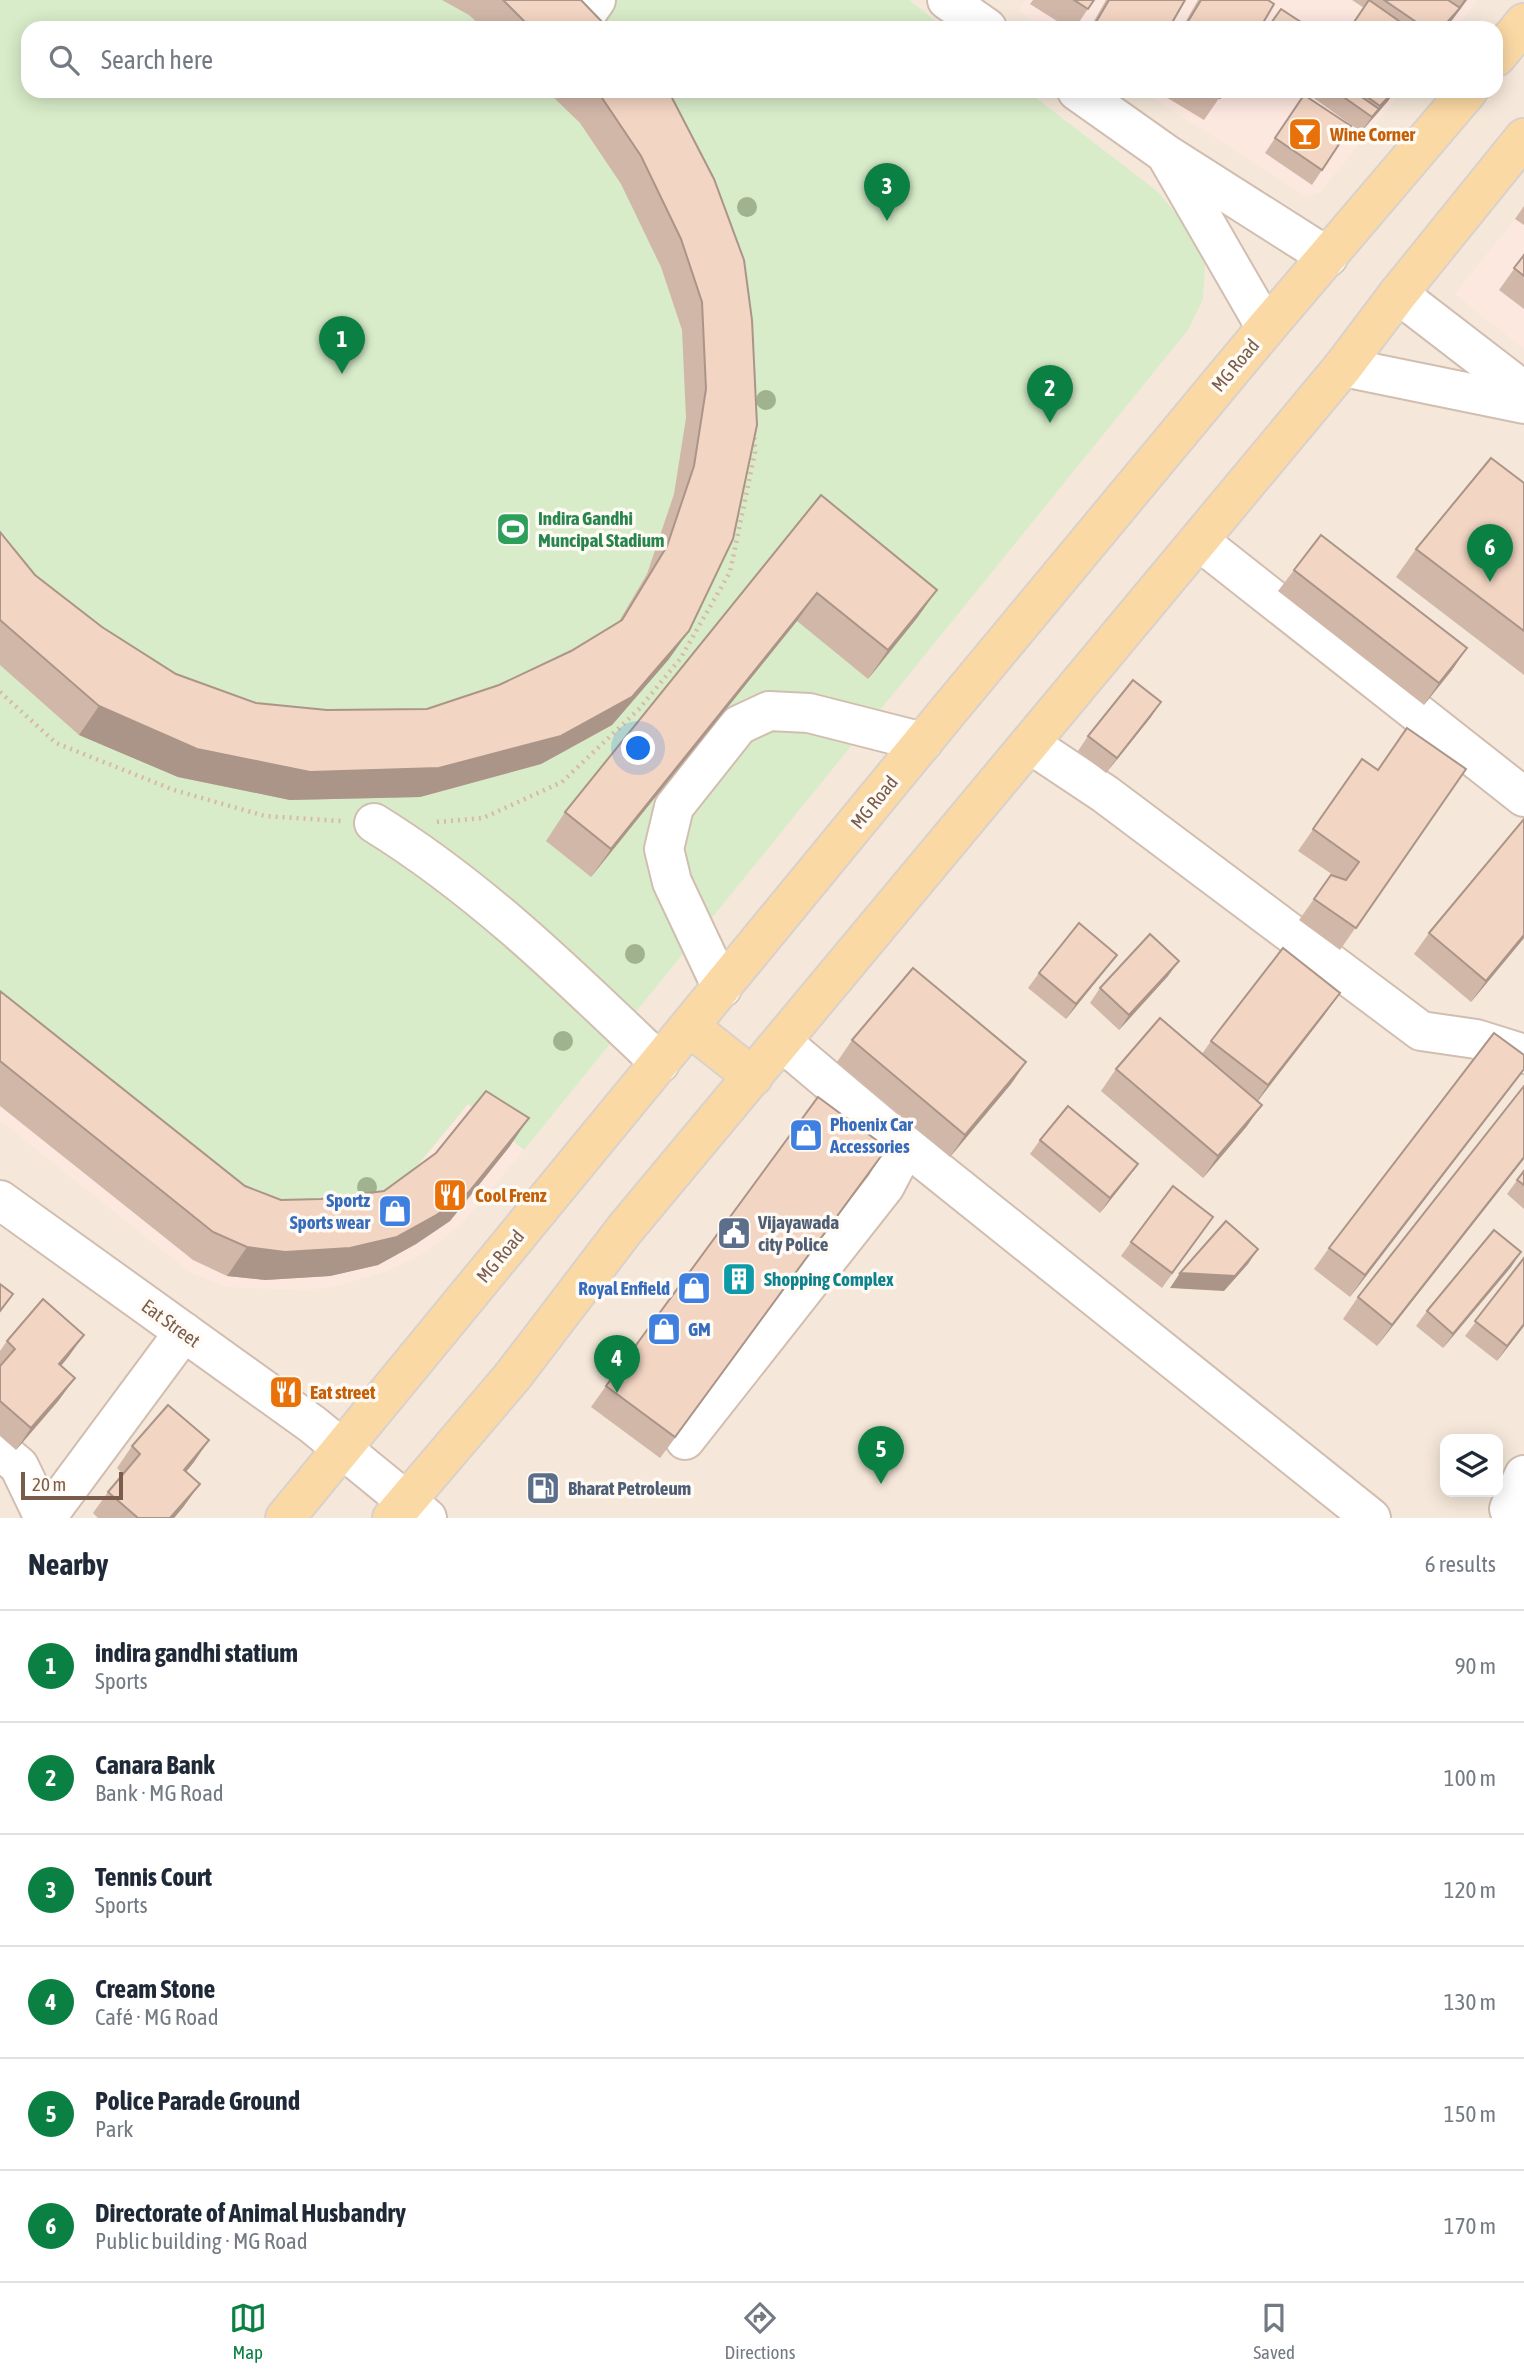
<!DOCTYPE html>
<meta charset="utf-8">
<style>
:root{--surface:#fff;--page:#f6f6f7;--text:#1f2937;--muted:#747a83;--line:#e0e1e3;--accent:#0b8043}
body{margin:0;font-family:"Asap Condensed",sans-serif;background:var(--page);color:var(--text)}
.controls{position:absolute;right:21px;bottom:21px;display:grid;overflow:hidden;border-radius:14px;box-shadow:0 4px 18px #0003}
.controls button{width:63px;height:63px;display:grid;place-items:center;padding:0;border:0;border-bottom:2px solid var(--line);background:var(--surface);color:var(--text);font:35px sans-serif}
.scale{position:absolute;left:21px;bottom:18px;width:102px;box-sizing:border-box;padding-left:7px;border:4px solid #7a5c4d;border-top:0;font-size:19px;line-height:24px;white-space:nowrap;color:#7a5c4d;-webkit-text-stroke:5px #fffaf3;paint-order:stroke}
.you{position:absolute;left:639px;top:749px;width:24px;height:24px;margin:-18px;border:5px solid #fff;border-radius:50%;background:#1a73e8;box-shadow:0 0 0 10px #1a73e833}
.badge{display:grid;place-items:center;width:46px;height:46px;border-radius:50%;background:var(--accent);color:#fff;font-size:23px;font-weight:700}
.pin{position:absolute;translate:-50% -58px;filter:drop-shadow(0 2px 4px #0008)}
.pin::after{content:'';position:absolute;top:37px;width:24px;height:21px;background:inherit;clip-path:polygon(0 0,100% 0,50% 100%)}
.list{margin:0;padding:0;list-style:none}
h2{display:flex;justify-content:space-between;align-items:center;height:91px;margin:0;padding:0 28px;font-size:30px}
h2 small{font-size:23px;font-weight:400;color:var(--muted)}
.list li{display:grid;grid-template-columns:46px 1fr auto;gap:21px;align-items:center;box-sizing:border-box;height:112px;padding:0 28px;border-top:2px solid var(--line)}
.list b{display:block;font-size:26px;white-space:nowrap}
.list p{margin:0;font-size:23px;white-space:nowrap;color:var(--muted)}
.list em{font-size:23px;font-style:normal;color:var(--muted)}
.icon{flex:none;width:38px;height:38px;fill:none;stroke:currentColor;stroke-width:2;stroke-linecap:round;stroke-linejoin:round}
.map{position:relative;flex:none;width:1524px;height:1518px;overflow:hidden}
.search{position:absolute;background:var(--surface);box-shadow:0 4px 18px #0003;left:21px;right:21px;top:21px;height:77px;display:flex;align-items:center;gap:18px;box-sizing:border-box;padding:0 24px;border-radius:21px;color:var(--muted);font-size:26px}
.sheet{height:763px;background:var(--surface)}
nav{display:flex;justify-content:space-around;align-items:center;box-sizing:border-box;height:98px;border-top:2px solid var(--line);background:var(--surface);font-size:19px;color:var(--muted)}
nav a{display:grid;justify-items:center;gap:4px}
nav .on{color:var(--accent)}
.map>svg:first-child{display:block}
.residential{fill:#f5e8da;fill-rule:evenodd}
.commercial{fill:#fde8e0}
.green{fill:#d8ecc9}
.lines{fill:none;stroke-linecap:round;stroke-linejoin:round}
.minor-casing{stroke:#d1beb0;stroke-width:42}
.major-casing{stroke:#dad1cd;stroke-width:42}
.path{stroke:#d9b8a5;stroke-width:4.5;stroke-dasharray:2 5;stroke-linecap:butt}
.minor{stroke:#fff;stroke-width:38}
.major{stroke:#fbd9a5;stroke-width:38}
.tree{fill:#a0b28e}
.wall{fill:#d1b7a8}
.shaded-wall{fill:#aa9588}
.building{fill:#f3d5c3;stroke:#aa9588;stroke-width:2}
.labels{text-anchor:middle;stroke-width:7;stroke-linejoin:round;paint-order:stroke}
.food-label{font-size:19px;font-weight:bold;fill:#c56008;stroke:#fffaf3;text-anchor:start}
.street-label{font-size:19px;fill:#7a5c4d;stroke:#fffaf3}
.leisure-label{font-size:19px;font-weight:bold;fill:#27864d;stroke:#fffaf3;text-anchor:start}
.shop-label{font-size:19px;font-weight:bold;fill:#366cbe;stroke:#fffaf3;text-anchor:start}
.service-label{font-size:19px;font-weight:bold;fill:#4e5e75;stroke:#fffaf3;text-anchor:start}
.culture-label{font-size:19px;font-weight:bold;fill:#0d838f;stroke:#fffaf3;text-anchor:start}
</style>
<div class="map">
<svg width="1524" height="1518" viewBox="0 0 1524 1518">
<rect width="100%" height="100%" fill="#fdf6ec"/>
<path class="residential" d="M0,0H1524V1518H0ZM28,28H1496V91H28ZM1445,1439H1498V1492H1445Z"/>
<g class="commercial">
<polygon points="1026,0 1237,0 1264,17 1276,0 1478,0 1455,28 1045,28 1019,11"/>
<polygon points="1143,91 1402,91 1320,192 1306,196"/>
<polygon points="1524,208 1524,349 1455,294"/>
<polygon points="0,1024 403,1183 468,1104 524,1150 462,1223 426,1252 387,1271 340,1285 307,1290 226,1287 190,1272 0,1120"/>
</g>
<polygon class="green" points="0,0 909,0 945,28 28,28 28,91 1027,91 1158,192 1187,227 1205,265 1203,299 1188,330 524,1150 468,1104 403,1183 368,1204 267,1221 0,1024"/>
<g class="lines">
<g class="minor-casing">
<g id="minor">
<polyline points="947,0 987,28"/>
<polyline points="587,13 596,0"/>
<polyline points="1077,91 1166,154 1328,257"/>
<polyline points="1168,158 1266,328"/>
<polyline points="1398,294 1524,391"/>
<polyline points="1343,367 1524,404"/>
<polyline points="1199,541 1524,797"/>
<polyline points="1030,744 1105,794 1421,1031 1476,1039 1524,1054"/>
<path d="M374,823C481,889 570,977 660,1063"/>
<polyline points="722,988 672,882 664,849 674,807 739,725 769,711 809,713 923,742"/>
<polyline points="884,1128 1371,1518"/>
<polyline points="0,1200 312,1424 427,1518"/>
<polyline points="685,1440 885,1186 895,1167 895,1148 884,1128 782,1042"/>
<polyline points="0,1450 19,1466 44,1518"/>
<polyline points="1509,1509 1524,1475"/>
<polyline points="46,1518 184,1332"/>
</g>
</g>
<g class="major-casing">
<g id="major">
<polyline points="1496,57 1524,23"/>
<polyline points="690,1027 753,1077"/>
<polyline points="285,1518 949,710 1266,328 1468,91"/>
<polyline points="392,1518 512,1377 625,1229 1343,367 1398,294 1524,138"/>
</g>
</g>
<g class="path">
<polyline points="0,692 56,743 174,790 265,816 341,821"/>
<polyline points="437,822 483,818 562,782 639,709 680,659 730,572 755,452 754,431"/>
</g>
<use href="#minor" class="minor"/>
<use href="#major" class="major"/>
</g>
<g class="tree">
<circle cx="747" cy="207" r="10"/>
<circle cx="766" cy="400" r="10"/>
<circle cx="635" cy="954" r="10"/>
<circle cx="563" cy="1041" r="10"/>
<circle cx="367" cy="1187" r="10"/>
</g>
<g class="wall">
<polygon points="442,0 581,0 608,28 483,28 469,15"/>
<polygon points="1033,0 1094,0 1075,28 1068,28 1030,4"/>
<polygon points="1106,0 1185,0 1169,28 1090,28"/>
<polygon points="1198,0 1268,0 1260,28 1182,28"/>
<polygon points="1352,0 1467,0 1445,28 1350,28 1364,8"/>
<polygon points="547,91 669,91 744,260 669,659 612,725 541,764 420,797 290,800 178,777 79,735 0,665 0,532 35,575 102,627 176,674 256,703 327,710 427,709 499,685 571,651 618,623 647,574 674,494 686,418 682,330 661,267 621,184 580,123"/>
<polygon points="1156,91 1224,91 1204,120"/>
<polygon points="1304,91 1395,91 1388,101 1361,132"/>
<polygon points="1304,95 1322,170 1312,185 1265,153"/>
<polygon points="1524,206 1524,225 1515,219"/>
<polygon points="1524,255 1524,309 1499,290"/>
<polygon points="1524,483 1524,675 1396,577 1416,549"/>
<polygon points="821,495 937,590 917,618 868,679 797,621 591,877 546,841 565,812"/>
<polygon points="1294,570 1467,648 1452,670 1424,705 1278,591"/>
<polygon points="1151,717 1106,773 1078,751 1088,736"/>
<polygon points="1362,759 1377,770 1466,769 1340,950 1299,920 1331,875 1333,875 1298,851"/>
<polygon points="1524,819 1524,938 1471,1002 1414,954 1429,933"/>
<polygon points="1106,969 1066,1019 1028,988 1039,973"/>
<polygon points="1168,976 1119,1030 1090,1003 1100,988"/>
<polygon points="0,991 245,1186 281,1200 321,1199 384,1191 510,1146 450,1221 416,1244 378,1265 330,1276 265,1280 227,1276 193,1260 0,1106"/>
<polygon points="1325,1014 1258,1101 1247,1126 1203,1178 1101,1091 1116,1069 1202,1054 1211,1041"/>
<polygon points="852,1040 1026,1062 1011,1084 950,1157 837,1062"/>
<polygon points="1524,1070 1350,1297 1314,1269 1329,1248"/>
<polygon points="1524,1086 1524,1159 1377,1346 1343,1319 1358,1297"/>
<polygon points="1040,1140 1127,1179 1100,1213 1030,1154"/>
<polygon points="887,1148 660,1458 591,1407 606,1386"/>
<polygon points="1524,1171 1524,1209 1507,1194"/>
<polygon points="1213,1217 1162,1288 1121,1256 1131,1242"/>
<polygon points="1521,1252 1511,1267 1443,1348 1416,1326 1427,1311"/>
<polygon points="1524,1258 1524,1326 1497,1361 1465,1336"/>
<polygon points="7,1341 69,1356 61,1366 59,1400 16,1450 0,1436 0,1351"/>
<polygon points="132,1446 194,1462 186,1472 184,1506 174,1518 98,1518 93,1513 108,1492 123,1474 117,1468"/>
</g>
<g class="shaded-wall">
<polygon points="1464,0 1467,0 1450,23 1445,28 1442,28 1452,17"/>
<polygon points="1394,91 1395,91 1388,101 1361,132 1380,106"/>
<polygon points="937,590 917,618 868,679 888,650"/>
<polygon points="817,593 797,621 591,877 611,849"/>
<polygon points="689,631 669,659 612,725 541,764 420,797 290,800 178,777 79,735 99,706 310,772"/>
<polygon points="1467,648 1452,670 1424,705 1439,683"/>
<polygon points="1161,702 1151,717 1106,773 1117,758"/>
<polygon points="1524,935 1524,938 1471,1002 1486,981"/>
<polygon points="1117,955 1106,969 1066,1019 1076,1004"/>
<polygon points="1179,961 1168,976 1119,1030 1129,1015"/>
<polygon points="1340,993 1325,1014 1253,1107 1268,1085"/>
<polygon points="1026,1062 1011,1084 950,1157 965,1135"/>
<polygon points="1524,1070 1515,1082 1350,1297 1365,1275"/>
<polygon points="1262,1105 1247,1126 1203,1178 1218,1156"/>
<polygon points="529,1118 510,1146 450,1221 416,1244 378,1265 330,1276 265,1280 227,1276 247,1247 285,1252"/>
<polygon points="887,1148 872,1170 660,1458 675,1437"/>
<polygon points="1524,1157 1524,1159 1377,1346 1392,1325"/>
<polygon points="1138,1164 1127,1179 1100,1213 1110,1198"/>
<polygon points="1258,1249 1248,1264 1224,1291 1170,1288 1180,1273"/>
<polygon points="1521,1252 1511,1267 1443,1348 1453,1334"/>
<polygon points="1524,1324 1524,1326 1497,1361 1507,1346"/>
<polygon points="84,1335 69,1356 44,1386 59,1364"/>
<polygon points="75,1378 59,1400 16,1450 31,1428"/>
<polygon points="209,1440 194,1462 169,1492 184,1470"/>
<polygon points="200,1484 184,1506 174,1518 170,1518"/>
</g>
<g class="building">
<polygon points="503,0 581,0 608,28 531,28"/>
<polygon points="1074,0 1094,0 1088,9"/>
<polygon points="1109,0 1185,0 1169,28 1106,28 1096,22"/>
<polygon points="1201,0 1268,0 1274,4 1260,28 1184,28"/>
<polygon points="1369,0 1409,28 1350,28"/>
<polygon points="1384,0 1448,0 1460,8 1442,28 1425,28"/>
<polygon points="1281,9 1310,28 1271,28 1269,26"/>
<polygon points="595,91 669,92 714,179 744,260 752,320 757,425 733,539 689,631 632,697 561,736 439,768 310,772 197,749 99,706 0,620 0,532 35,575 102,627 176,674 256,703 327,710 427,709 499,685 571,651 622,620 667,546 694,466 706,389 702,302 681,239 641,156 600,95"/>
<polygon points="1208,91 1224,91 1220,98"/>
<polygon points="1335,91 1353,91 1379,109 1372,117"/>
<polygon points="1359,91 1394,91 1380,106"/>
<polygon points="1304,95 1351,126 1322,170 1275,138"/>
<polygon points="1524,255 1524,276 1514,268"/>
<polygon points="1491,458 1524,483 1524,631 1416,549"/>
<polygon points="821,495 937,590 888,650 817,593 611,849 565,812"/>
<polygon points="1321,535 1467,648 1439,683 1294,570"/>
<polygon points="1133,680 1161,702 1117,758 1088,736"/>
<polygon points="1407,728 1466,769 1356,928 1314,899 1331,875 1346,880 1359,862 1313,829 1362,759 1378,770"/>
<polygon points="1524,819 1524,935 1486,981 1429,933"/>
<polygon points="1079,923 1117,955 1076,1004 1039,973"/>
<polygon points="1150,934 1179,961 1129,1015 1100,988"/>
<polygon points="1283,948 1340,993 1268,1085 1211,1041"/>
<polygon points="913,968 1026,1062 965,1135 852,1040"/>
<polygon points="0,991 245,1186 281,1200 321,1199 384,1191 436,1153 486,1091 529,1118 469,1192 435,1216 397,1237 350,1248 285,1252 247,1247 213,1232 0,1061"/>
<polygon points="1160,1018 1262,1105 1218,1156 1116,1069"/>
<polygon points="1494,1033 1524,1055 1524,1069 1365,1275 1329,1248"/>
<polygon points="1524,1086 1524,1157 1392,1325 1358,1297"/>
<polygon points="818,1097 887,1148 675,1437 606,1386"/>
<polygon points="1068,1106 1138,1164 1110,1198 1040,1140"/>
<polygon points="1524,1171 1524,1185 1517,1180"/>
<polygon points="1173,1186 1213,1217 1172,1273 1131,1242"/>
<polygon points="1226,1221 1258,1249 1235,1276 1180,1273"/>
<polygon points="1494,1230 1521,1252 1453,1334 1427,1311"/>
<polygon points="1524,1258 1524,1324 1507,1346 1475,1321"/>
<polygon points="0,1284 13,1294 0,1311"/>
<polygon points="43,1299 84,1335 59,1364 75,1378 31,1428 0,1401 0,1366 15,1349 7,1341"/>
<polygon points="168,1405 209,1440 184,1470 200,1484 170,1518 138,1518 108,1492 140,1454 132,1446"/>
</g>
<defs>
<g id="bar-square" transform="scale(1.75)"><rect x="-9" y="-9" width="18" height="18" rx="4" fill="#e8710a" stroke="#fffaf3"/><path d="M-6-5H6L.8 .8V4.5H3.5V6h-7V4.5H-.8V.8Z" fill="#fff"/></g>
<g id="stadium-square" transform="scale(1.75)"><rect x="-9" y="-9" width="18" height="18" rx="4" fill="#2e9e5b" stroke="#fffaf3"/><path d="M0-5a6.5 5 0 1 0 0 10a6.5 5 0 1 0 0-10ZM-3.5-1.8h7v3.6h-7Z" fill="#fff"/></g>
<g id="shop-square" transform="scale(1.75)"><rect x="-9" y="-9" width="18" height="18" rx="4" fill="#3f7fe0" stroke="#fffaf3"/><path d="M-5-2.5h2.3a2.7 3.5 0 0 1 5.4 0H5L5.5 6h-11ZM-1.5-2.5h3a1.5 2.3 0 0 0-3 0Z" fill="#fff"/></g>
<g id="restaurant-square" transform="scale(1.75)"><rect x="-9" y="-9" width="18" height="18" rx="4" fill="#e8710a" stroke="#fffaf3"/><path d="M-5-6h1v4h1v-4h1v4h1v-4h1v5L-1.5 .5V6h-2V.5L-5-1ZM5-6V6H3V1.5H1.5Q1.5-4 5-6Z" fill="#fff"/></g>
<g id="civic-square" transform="scale(1.75)"><rect x="-9" y="-9" width="18" height="18" rx="4" fill="#5c6f8a" stroke="#fffaf3"/><path d="M-.6-6.5H3V-4.5H.6V-3L4-1V1h2V6H-6V1h2V-1L-.6-3ZM-1.2 2.5V6h2.4V2.5Z" fill="#fff"/></g>
<g id="building-square" transform="scale(1.75)"><rect x="-9" y="-9" width="18" height="18" rx="4" fill="#0f9aa8" stroke="#fffaf3"/><path d="M-4-6H4V6H1V3H-1V6H-4ZM-2.5-4.3h1.7v1.8h-1.7ZM.8-4.3h1.7v1.8H.8ZM-2.5-1h1.7V.8h-1.7ZM.8-1h1.7V.8H.8Z" fill="#fff"/></g>
<g id="fuel-square" transform="scale(1.75)"><rect x="-9" y="-9" width="18" height="18" rx="4" fill="#5c6f8a" stroke="#fffaf3"/><path d="M-5.5-6h7V0h2V4h1.3V-2.5L3-4.5l.8-.8L6-3V5H2.5V1h-1V6h-7ZM-4.2-4.7v3.2H.2V-4.7Z" fill="#fff"/></g>
</defs>
<g fill-rule="evenodd">
<use href="#bar-square" x="1305" y="134"/>
<use href="#stadium-square" x="513" y="529"/>
<use href="#shop-square" x="806" y="1135"/>
<use href="#restaurant-square" x="450" y="1195"/>
<use href="#shop-square" x="395" y="1211"/>
<use href="#civic-square" x="734" y="1233"/>
<use href="#building-square" x="739" y="1279"/>
<use href="#shop-square" x="694" y="1288"/>
<use href="#shop-square" x="664" y="1329"/>
<use href="#restaurant-square" x="286" y="1392"/>
<use href="#fuel-square" x="543" y="1488"/>
</g>
<g class="labels">
<g class="food-label">
<text x="1330" y="141">Wine Corner</text>
<text x="475" y="1202">Cool Frenz</text>
<text x="310" y="1399">Eat street</text>
</g>
<g class="street-label">
<text transform="translate(1235 365) rotate(-50)" y="7">MG Road</text>
<text transform="translate(874 802) rotate(-51)" y="7">MG Road</text>
<text transform="translate(500 1256) rotate(-50)" y="7">MG Road</text>
<text transform="translate(171 1323) rotate(36)" y="7">Eat Street</text>
</g>
<g class="leisure-label">
<text x="538" y="525">Indira Gandhi<tspan x="538" dy="22">Muncipal Stadium</tspan></text>
</g>
<g class="shop-label">
<text x="830" y="1131">Phoenix Car<tspan x="830" dy="22">Accessories</tspan></text>
<text x="370" y="1207" text-anchor="end">Sportz<tspan x="370" dy="22">Sports wear</tspan></text>
<text x="670" y="1295" text-anchor="end">Royal Enfield</text>
<text x="688" y="1336">GM</text>
</g>
<g class="service-label">
<text x="758" y="1229">Vijayawada<tspan x="758" dy="22">city Police</tspan></text>
<text x="568" y="1495">Bharat Petroleum</text>
</g>
<g class="culture-label">
<text x="764" y="1286">Shopping Complex</text>
</g>
</g>
</svg>
<div class="controls">
<button><svg class="icon" aria-label="layers" viewBox="0 0 24 24"><path d="M12 4l9 5-9 5-9-5zM3 14l9 5 9-5"/></svg></button>
</div>
<div class="scale">20 m</div>
<div class="you"></div>
<div class="pin badge" style="left:342px;top:374px">1</div>
<div class="pin badge" style="left:1050px;top:423px">2</div>
<div class="pin badge" style="left:887px;top:221px">3</div>
<div class="pin badge" style="left:617px;top:1393px">4</div>
<div class="pin badge" style="left:881px;top:1484px">5</div>
<div class="pin badge" style="left:1490px;top:582px">6</div>
<div class="search"><svg class="icon" aria-label="search" viewBox="0 0 24 24"><circle cx="10" cy="10" r="6"/><path d="M15 15l6 6"/></svg>Search here</div>
</div>
<section class="sheet">
<h2>Nearby<small>6 results</small></h2>
<ul class="list">
<li><span class="badge">1</span><div><b>indira gandhi statium</b><p>Sports</p></div><em>90 m</em></li>
<li><span class="badge">2</span><div><b>Canara Bank</b><p>Bank · MG Road</p></div><em>100 m</em></li>
<li><span class="badge">3</span><div><b>Tennis Court</b><p>Sports</p></div><em>120 m</em></li>
<li><span class="badge">4</span><div><b>Cream Stone</b><p>Café · MG Road</p></div><em>130 m</em></li>
<li><span class="badge">5</span><div><b>Police Parade Ground</b><p>Park</p></div><em>150 m</em></li>
<li><span class="badge">6</span><div><b>Directorate of Animal Husbandry</b><p>Public building · MG Road</p></div><em>170 m</em></li>
</ul>
</section>
<nav>
<a class="on"><svg class="icon" aria-label="map" viewBox="0 0 24 24"><path d="M3 6l6-2 6 2 6-2v14l-6 2-6-2-6 2zM9 4v14M15 6v14"/></svg>Map</a>
<a><svg class="icon" aria-label="directions" viewBox="0 0 24 24"><path d="M12 3l9 9-9 9-9-9zM9 14v-3h6M13 9l2 2-2 2"/></svg>Directions</a>
<a><svg class="icon" aria-label="saved" viewBox="0 0 24 24"><path d="M7 4h10v16l-5-4-5 4z"/></svg>Saved</a>
</nav>
